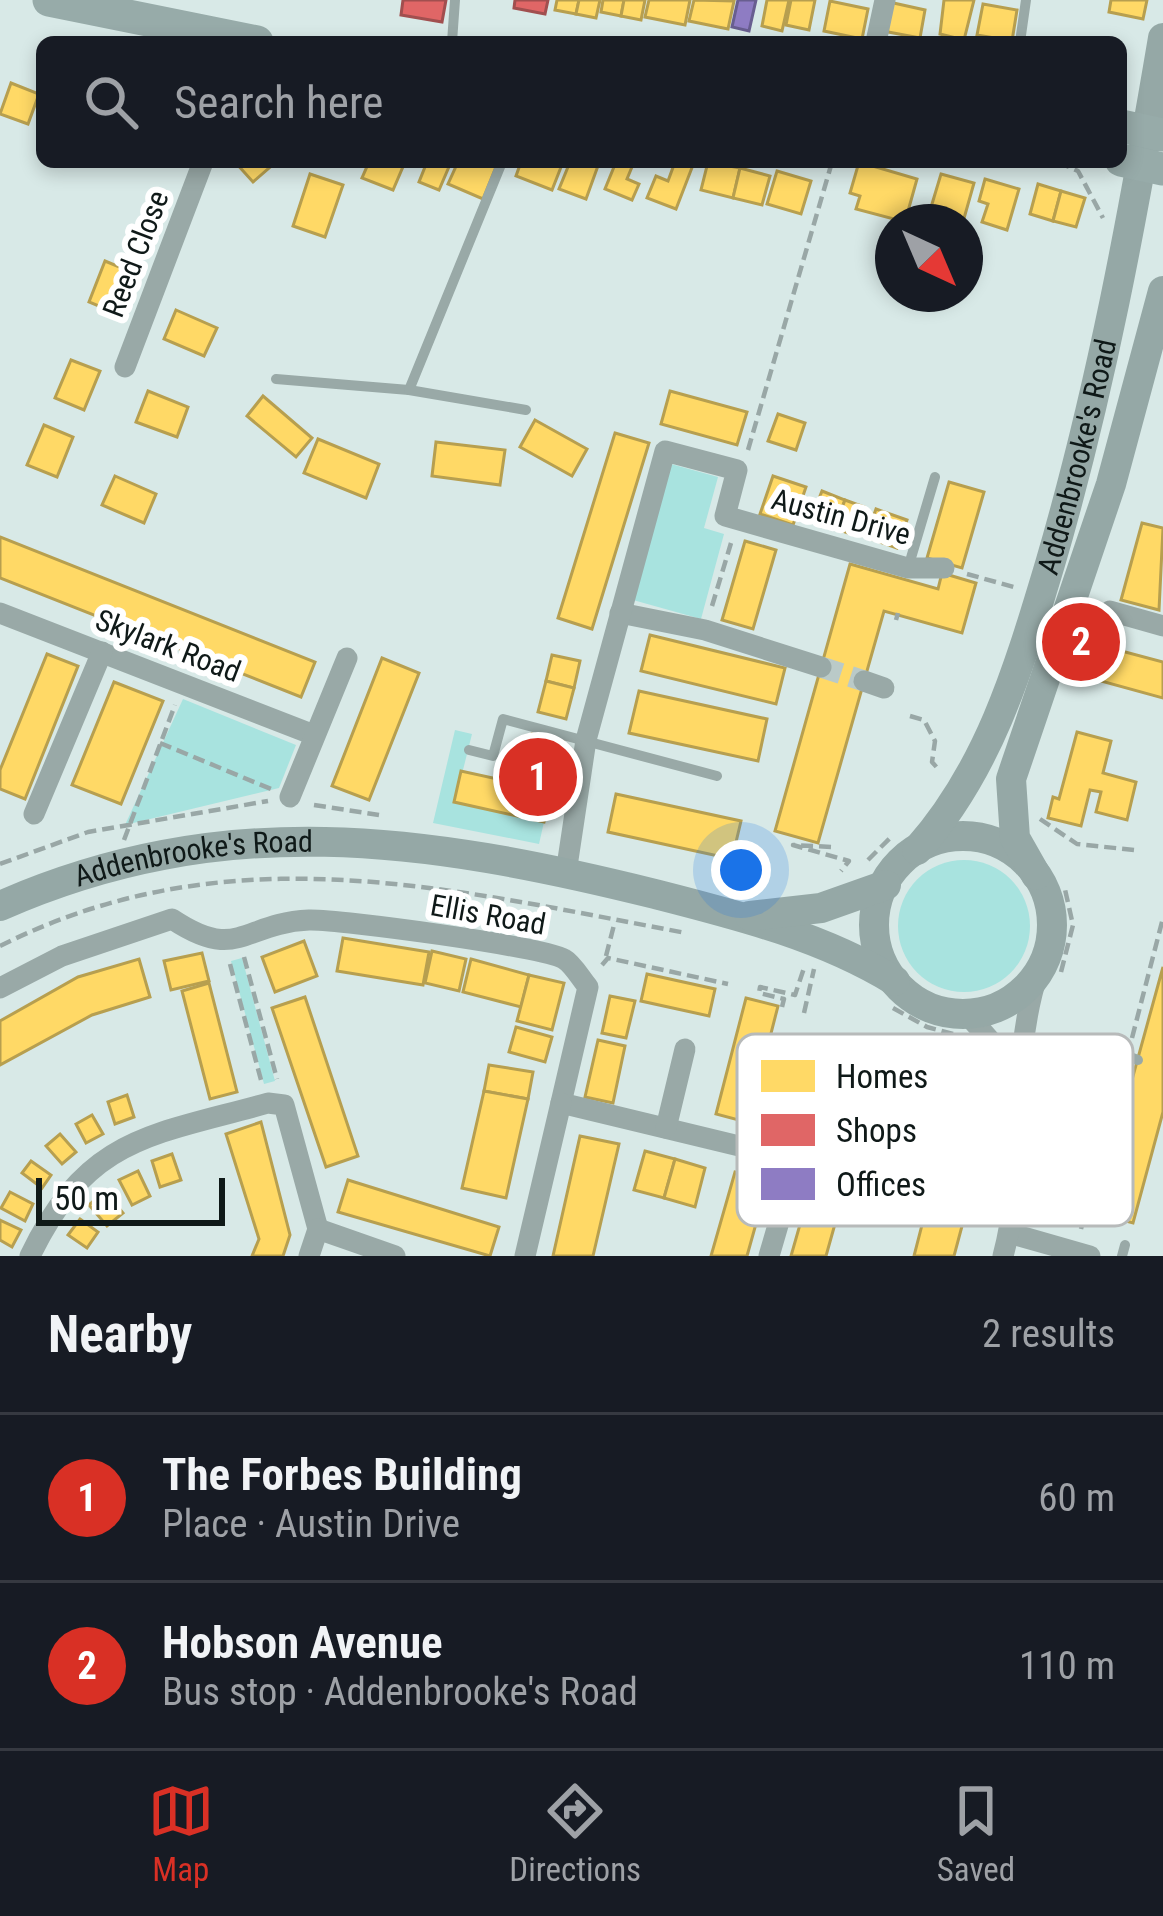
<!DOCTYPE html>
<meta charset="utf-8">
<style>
:root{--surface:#171b24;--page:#242831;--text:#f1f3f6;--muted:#9ea1a6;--line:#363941;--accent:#d93025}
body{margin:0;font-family:"Roboto Condensed",sans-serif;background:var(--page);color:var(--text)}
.compass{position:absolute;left:875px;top:204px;width:108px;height:108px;border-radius:50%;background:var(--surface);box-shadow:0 6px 18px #0003;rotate:136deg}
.scale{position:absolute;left:36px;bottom:30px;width:189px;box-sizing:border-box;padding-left:12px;border:6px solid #0f1918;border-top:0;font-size:33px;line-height:42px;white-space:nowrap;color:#0f1918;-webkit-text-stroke:9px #fff;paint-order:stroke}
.you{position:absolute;left:741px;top:870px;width:42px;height:42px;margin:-30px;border:9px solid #fff;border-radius:50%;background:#1a73e8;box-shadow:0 0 0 18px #1a73e833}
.badge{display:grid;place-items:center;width:78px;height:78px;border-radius:50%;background:var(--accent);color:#fff;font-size:39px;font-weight:700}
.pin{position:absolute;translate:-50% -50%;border:6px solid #fff;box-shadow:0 3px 12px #0006}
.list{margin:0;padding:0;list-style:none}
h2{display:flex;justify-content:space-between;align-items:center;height:156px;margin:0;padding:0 48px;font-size:51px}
h2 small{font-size:39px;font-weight:400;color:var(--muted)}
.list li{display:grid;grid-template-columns:78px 1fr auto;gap:36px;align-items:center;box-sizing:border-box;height:168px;padding:0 48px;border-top:3px solid var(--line)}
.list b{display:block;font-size:45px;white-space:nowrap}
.list p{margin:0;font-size:39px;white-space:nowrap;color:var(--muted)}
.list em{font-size:39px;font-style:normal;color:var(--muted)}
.icon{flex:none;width:66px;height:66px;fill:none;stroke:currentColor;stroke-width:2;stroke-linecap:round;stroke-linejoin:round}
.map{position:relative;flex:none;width:1163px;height:1256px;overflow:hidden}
.search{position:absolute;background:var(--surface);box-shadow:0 6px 18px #0003;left:36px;right:36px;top:36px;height:132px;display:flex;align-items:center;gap:30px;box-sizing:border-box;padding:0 42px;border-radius:18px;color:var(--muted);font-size:45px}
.sheet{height:492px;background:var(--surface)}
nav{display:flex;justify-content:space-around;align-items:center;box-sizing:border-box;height:168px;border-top:3px solid var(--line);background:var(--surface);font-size:33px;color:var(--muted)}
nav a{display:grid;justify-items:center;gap:6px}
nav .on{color:var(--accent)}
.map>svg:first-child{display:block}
.green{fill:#a8e3df}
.homes{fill:#ffd966;stroke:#b79f4f;stroke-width:3}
.shops{fill:#e06666;stroke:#a14f4f;stroke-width:3}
.offices{fill:#8e7cc3;stroke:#685e90;stroke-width:3}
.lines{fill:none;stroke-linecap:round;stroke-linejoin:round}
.street-tunnel{stroke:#bacac8;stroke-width:21;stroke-dasharray:21 10;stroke-linecap:butt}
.path{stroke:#99a7a6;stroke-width:4.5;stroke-dasharray:12 6;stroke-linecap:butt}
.lane{stroke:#99a9a7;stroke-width:10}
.street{stroke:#99a9a7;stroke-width:21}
.secondary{stroke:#95a8a6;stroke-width:30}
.primary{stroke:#97aba9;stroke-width:33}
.labels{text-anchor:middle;stroke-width:12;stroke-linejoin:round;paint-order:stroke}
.street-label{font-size:30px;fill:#0f1918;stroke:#fff}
.key{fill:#fff;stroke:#b7baba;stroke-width:3}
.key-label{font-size:33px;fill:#0f1918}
</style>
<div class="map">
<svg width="1163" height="1256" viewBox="0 0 1163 1256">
<rect width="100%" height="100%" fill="#d8e9e7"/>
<g class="green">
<polygon points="671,464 718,477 704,528 724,534 701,619 633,600"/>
<polygon points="183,699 296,745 279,788 125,825"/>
<polygon points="455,730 472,734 455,802 544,822 539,844 433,823"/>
<circle cx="964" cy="926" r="66"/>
<polygon points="242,958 275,1081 264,1084 231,961"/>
</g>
<g class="homes">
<polygon points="557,0 579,0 576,14 555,10"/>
<polygon points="579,0 600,0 596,18 576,14"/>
<polygon points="603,0 624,0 621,16 601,12"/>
<polygon points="624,0 645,0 641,20 621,16"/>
<polygon points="649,0 690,0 685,25 645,17"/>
<polygon points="694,0 734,1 728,29 689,21"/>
<polygon points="767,0 789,0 782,31 762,26"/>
<polygon points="791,0 815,0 809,30 786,25"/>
<polygon points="944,0 974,0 964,40 940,34"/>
<polygon points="1111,0 1147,0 1143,19 1109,12"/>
<polygon points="830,1 868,9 862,39 824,31"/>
<polygon points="889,2 925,10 920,38 883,31"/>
<polygon points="983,4 1017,10 1012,41 977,35"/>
<polygon points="11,83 39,94 28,124 0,114"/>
<polygon points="235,162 276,162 253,182"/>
<polygon points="369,162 405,162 393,190 362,178"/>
<polygon points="427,162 451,162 439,190 419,182"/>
<polygon points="458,162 498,162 483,199 448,184"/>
<polygon points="521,162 563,162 552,190 516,176"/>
<polygon points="570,162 599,163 586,199 559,189"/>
<polygon points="616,162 634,162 627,179 639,184 632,200 605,189"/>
<polygon points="675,162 693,165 676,209 647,198 656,176 668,181"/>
<polygon points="708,162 740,168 733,198 701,190"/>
<polygon points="859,162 917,179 905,222 856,209 860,196 850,193"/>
<polygon points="740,168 770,176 762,205 733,198"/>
<polygon points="777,171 811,181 801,214 767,204"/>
<polygon points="310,174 343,185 325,237 293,226"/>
<polygon points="941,174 974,183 963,222 929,214"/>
<polygon points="985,179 1019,189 1007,230 982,222 988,204 979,201"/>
<polygon points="1038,184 1061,191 1053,221 1030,214"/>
<polygon points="1061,191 1085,198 1076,227 1053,221"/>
<polygon points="105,261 134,273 118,314 89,302"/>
<polygon points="176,310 217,328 204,356 164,339"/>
<polygon points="71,360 100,371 84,410 55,398"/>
<polygon points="148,391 188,407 177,437 136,422"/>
<polygon points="670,391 747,412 737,445 661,424"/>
<polygon points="263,396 312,438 296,457 247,416"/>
<polygon points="778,414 805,423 796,450 768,441"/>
<polygon points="535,420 587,449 572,476 520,447"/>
<polygon points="44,425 73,437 57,477 27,465"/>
<polygon points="615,433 649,443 592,629 558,618"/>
<polygon points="318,439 379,464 366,498 304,473"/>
<polygon points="436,442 505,450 500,485 432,476"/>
<polygon points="115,476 156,494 144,523 102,505"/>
<polygon points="773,476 806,487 793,525 760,514"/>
<polygon points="949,482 984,492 962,568 927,558"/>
<polygon points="822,491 845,500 834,528 811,519"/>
<polygon points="845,500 864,507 854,535 834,528"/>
<polygon points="876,509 907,520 897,548 866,537"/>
<polygon points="1142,523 1163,528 1159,610 1121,600"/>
<polygon points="0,537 315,662 301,697 0,578"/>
<polygon points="745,541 776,550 753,629 722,620"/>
<polygon points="850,564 938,589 942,573 976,583 962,633 884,611 818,843 775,831"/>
<polygon points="650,635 785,668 776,704 641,671"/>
<polygon points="1099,645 1163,662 1163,698 1090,678"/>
<polygon points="47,654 78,666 25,799 0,789 0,770"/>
<polygon points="552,655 580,661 574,688 546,681"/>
<polygon points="382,658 419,673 369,800 332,786"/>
<polygon points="546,681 574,688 566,719 538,712"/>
<polygon points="114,682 163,701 121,804 72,785"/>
<polygon points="639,691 767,719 758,761 629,733"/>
<polygon points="1077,732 1111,741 1103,773 1136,782 1127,820 1096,812 1101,792 1090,790 1081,826 1048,818 1053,797 1059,799"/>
<polygon points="532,734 563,741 544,822 454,802 461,771 520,784"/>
<polygon points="616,794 741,821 732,859 608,832"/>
<polygon points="343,938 429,952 423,985 337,971"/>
<polygon points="304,941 317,976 275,992 262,957"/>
<polygon points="432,951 466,959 459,991 425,983"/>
<polygon points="202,953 209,981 171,990 164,961"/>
<polygon points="139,959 150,997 92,1015 0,1065 0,1021 78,977"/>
<polygon points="471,959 529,975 521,1007 463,992"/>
<polygon points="1163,967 1163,1112 1133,1223 1035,1197 1044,1161 1105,1178"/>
<polygon points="647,974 715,989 709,1016 641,1001"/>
<polygon points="529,975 564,983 552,1030 517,1021"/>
<polygon points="209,983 237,1092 210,1099 182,991"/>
<polygon points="610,996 635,1001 626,1038 602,1033"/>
<polygon points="305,997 358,1156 326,1167 272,1008"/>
<polygon points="746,998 778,1006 756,1092 981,1150 973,1182 716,1114"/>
<polygon points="516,1027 552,1037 545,1062 509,1052"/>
<polygon points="598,1040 625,1046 613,1103 585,1097"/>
<polygon points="489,1065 533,1072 528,1099 484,1091"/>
<polygon points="484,1091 528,1099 506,1198 462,1188"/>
<polygon points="127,1095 134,1117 115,1124 108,1102"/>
<polygon points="92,1115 103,1134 86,1143 76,1124"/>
<polygon points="261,1122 290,1235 283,1256 252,1256 259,1239 226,1134"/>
<polygon points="60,1134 76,1152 62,1164 46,1146"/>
<polygon points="580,1136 619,1144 593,1256 553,1256"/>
<polygon points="645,1151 675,1159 664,1198 634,1190"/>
<polygon points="172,1154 181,1180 160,1187 152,1161"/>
<polygon points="819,1158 851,1167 826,1256 791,1256"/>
<polygon points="675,1159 705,1168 695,1207 664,1198"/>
<polygon points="31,1161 51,1175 42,1188 22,1173"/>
<polygon points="138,1171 150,1196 132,1205 119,1180"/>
<polygon points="735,1172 768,1181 747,1256 711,1256"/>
<polygon points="348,1180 499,1227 490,1256 338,1212"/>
<polygon points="931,1190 969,1200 954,1256 914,1256"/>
<polygon points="105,1191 123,1213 107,1226 89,1205"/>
<polygon points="10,1192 33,1204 25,1221 1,1208"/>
<polygon points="80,1219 98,1232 87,1248 68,1235"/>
<polygon points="0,1220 21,1230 12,1247 0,1240"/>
</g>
<g class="shops">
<polygon points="403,0 446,0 442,22 401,15"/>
<polygon points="515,0 548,0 545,14 514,8"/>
</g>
<polygon class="offices" points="738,0 756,0 749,31 732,27"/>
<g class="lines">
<polyline class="street-tunnel" points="821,667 864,681"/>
<g class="path">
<polyline points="1058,162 1078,171 1103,218"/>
<polyline points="748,450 832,162"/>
<polyline points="967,574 1014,587"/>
<polyline points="712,606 731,543"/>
<polyline points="896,620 898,613"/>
<polyline points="910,716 924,720 935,741 932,762 940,771"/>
<polyline points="160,743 271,789"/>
<polyline points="314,805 379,815"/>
<polyline points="1040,819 1077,844 1134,850"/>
<polyline points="124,840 175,705"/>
<polyline points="831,847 793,845 849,861 841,871"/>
<polyline points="868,860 890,838"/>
<polyline points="0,864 88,832 268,801"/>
<polyline points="715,879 757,885"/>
<path d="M0,946C229,831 449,889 686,933"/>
<polyline points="606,956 615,921"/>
<polyline points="244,957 277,1079"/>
<polyline points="230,964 261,1080"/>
<polyline points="602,965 608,958 728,984"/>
<polyline points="1061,972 1073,925 1064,885"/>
<polyline points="782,1007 784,999 759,993 760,987 795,995 805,965"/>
<polyline points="893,1008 927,1027 953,1034"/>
<polyline points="804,1013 814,969"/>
<polyline points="1132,1038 1163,918"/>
<polyline points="803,1140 813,1106"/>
<polyline points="816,1149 860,1158 869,1166"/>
<polyline points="924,1177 933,1138"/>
<polyline points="920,1180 994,1196"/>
<polyline points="1081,1229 1122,1072"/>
</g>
<g class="lane">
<polyline points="452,42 455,0"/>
<polyline points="1020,42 1026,0"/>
<polyline points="276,379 409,390 502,162"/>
<polyline points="409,390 526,410"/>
<polyline points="908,568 935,477"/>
<polyline points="469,750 493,756 503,719 717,776"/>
<polyline points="1127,1056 1138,1060"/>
<polyline points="1122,1256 1125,1245"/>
</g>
<g class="street">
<polyline points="876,42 885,0"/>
<polyline points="125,367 203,162"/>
<polyline points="1110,611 1163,626"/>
<polyline points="0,613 314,735"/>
<polyline points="620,613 705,630 821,667"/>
<polyline points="864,681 884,688"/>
<polyline points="290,797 347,658"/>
<polyline points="34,814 102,652"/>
<polyline points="566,873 586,740 665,451 737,470 725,516 908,568 944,568"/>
<path d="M0,988L62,956L172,919C238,963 243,923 309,920C338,919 546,947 564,959C573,964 581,979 588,987L561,1103L797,1160L769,1256"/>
<polyline points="967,1014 995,1046 1017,1087"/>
<polyline points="666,1128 685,1049"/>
<polyline points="1009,1233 1090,1256"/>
<path d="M30,1256C88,1136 150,1136 268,1103L284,1105L318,1229"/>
<polyline points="309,1256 318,1229 395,1256"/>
<polyline points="525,1256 561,1103"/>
<path d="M1003,1256C1028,1164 1008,1065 1038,973"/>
</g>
<g class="secondary">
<circle cx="963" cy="925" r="89"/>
<path id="s1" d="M917,850C990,768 1019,667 1050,564C1101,390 1133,216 1163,38"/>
<polyline points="1036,875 1015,838 1011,779 1111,484 1163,291"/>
<path id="s2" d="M0,906C223,808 425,837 655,894C737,915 822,936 895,981"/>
<polyline points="750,916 821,908 886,885"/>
</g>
<g class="primary">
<polyline points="49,0 257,42"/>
<polyline points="1121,126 1163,135"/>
<polyline points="1121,160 1163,169"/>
</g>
</g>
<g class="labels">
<g class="street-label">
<text transform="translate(136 254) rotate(-69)" y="10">Reed Close</text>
<text dy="10" stroke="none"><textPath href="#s1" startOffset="429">Addenbrooke's Road</textPath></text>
<text transform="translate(841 517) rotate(15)" y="10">Austin Drive</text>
<text transform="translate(168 646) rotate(21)" y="10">Skylark Road</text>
<text dy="10" stroke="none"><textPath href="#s2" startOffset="201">Addenbrooke's Road</textPath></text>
<text transform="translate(488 915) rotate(10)" y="10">Ellis Road</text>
</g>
</g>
<rect x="737" y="1034" width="396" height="192" rx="18" class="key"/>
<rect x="761" y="1060" width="54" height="32" fill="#ffd966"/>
<rect x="761" y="1114" width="54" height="32" fill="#e06666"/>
<rect x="761" y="1168" width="54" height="32" fill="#8e7cc3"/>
<g class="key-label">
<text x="836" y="1088">Homes</text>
<text x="836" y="1142">Shops</text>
<text x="836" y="1196">Offices</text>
</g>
</svg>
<svg class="compass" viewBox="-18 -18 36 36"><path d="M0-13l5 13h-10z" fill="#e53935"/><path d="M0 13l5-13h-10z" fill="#9ea1a6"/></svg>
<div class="scale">50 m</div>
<div class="you"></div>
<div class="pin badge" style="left:538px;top:777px">1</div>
<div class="pin badge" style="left:1081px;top:642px">2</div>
<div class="search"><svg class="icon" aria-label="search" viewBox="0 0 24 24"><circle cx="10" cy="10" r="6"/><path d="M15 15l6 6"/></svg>Search here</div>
</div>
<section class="sheet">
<h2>Nearby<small>2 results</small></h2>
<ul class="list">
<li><span class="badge">1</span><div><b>The Forbes Building</b><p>Place · Austin Drive</p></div><em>60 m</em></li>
<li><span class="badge">2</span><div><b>Hobson Avenue</b><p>Bus stop · Addenbrooke's Road</p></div><em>110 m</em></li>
</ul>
</section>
<nav>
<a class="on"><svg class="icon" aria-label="map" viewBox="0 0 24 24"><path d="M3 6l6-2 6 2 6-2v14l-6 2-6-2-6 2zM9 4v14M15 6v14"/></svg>Map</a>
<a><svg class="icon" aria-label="directions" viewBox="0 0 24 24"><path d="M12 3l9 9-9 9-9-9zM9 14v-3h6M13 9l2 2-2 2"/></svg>Directions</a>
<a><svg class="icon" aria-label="saved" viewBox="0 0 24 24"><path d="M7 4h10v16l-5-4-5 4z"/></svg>Saved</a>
</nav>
